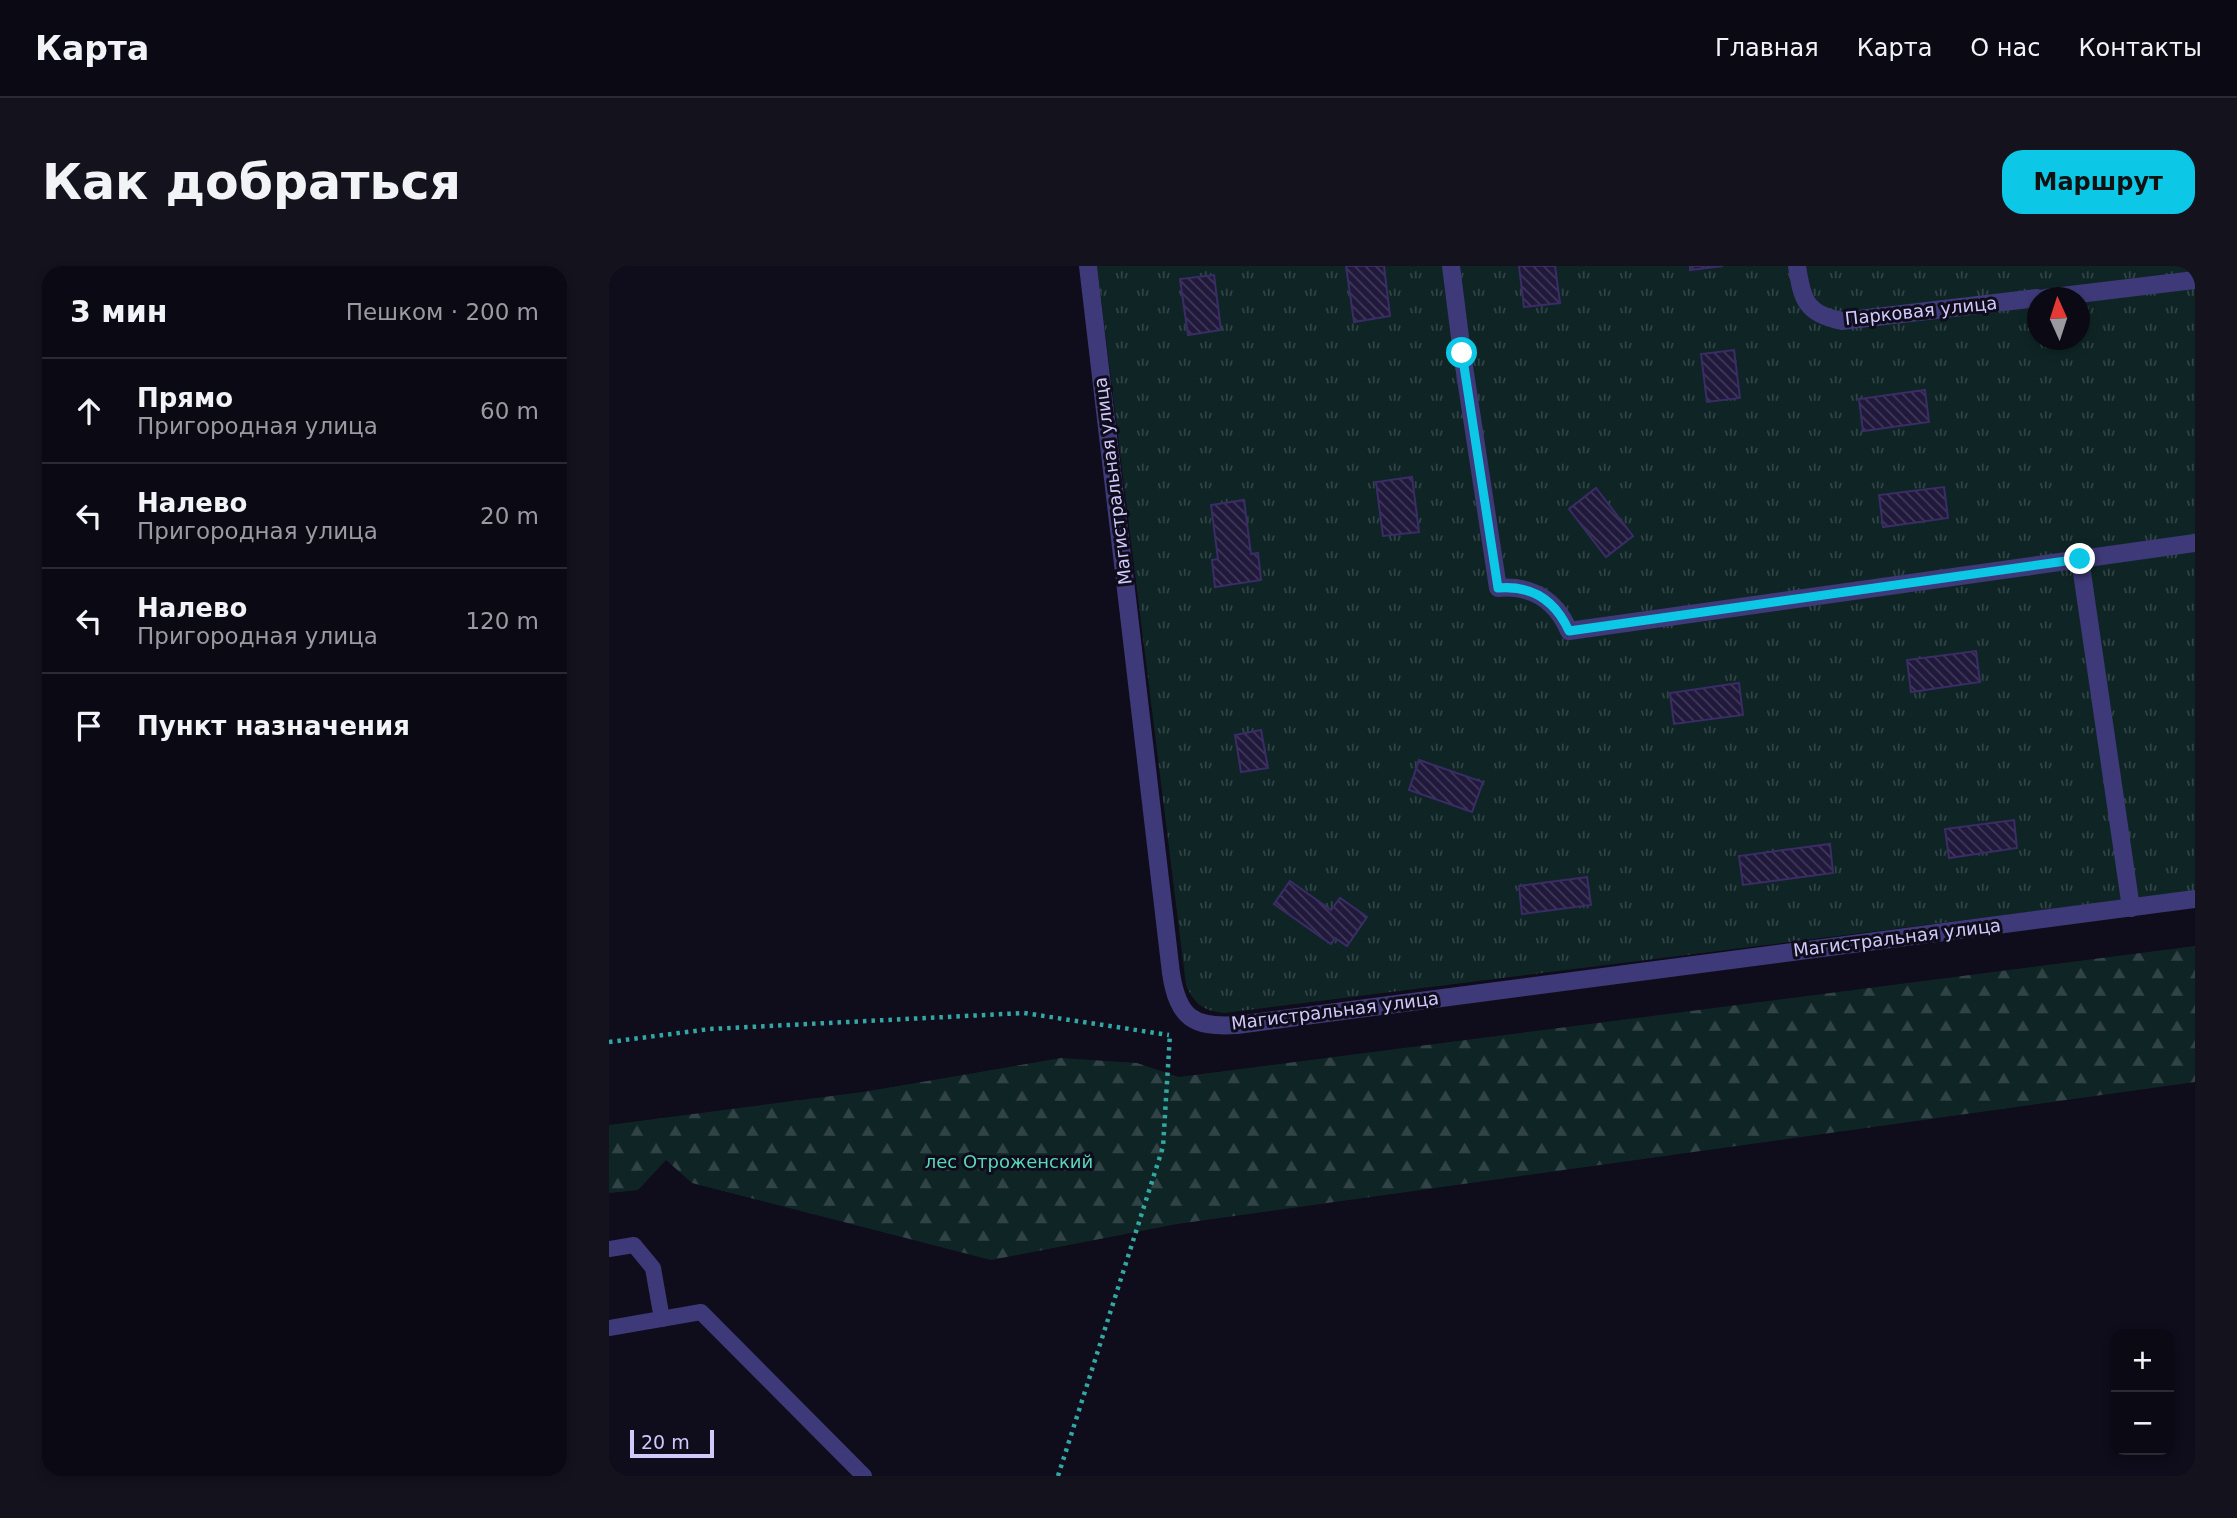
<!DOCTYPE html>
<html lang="ru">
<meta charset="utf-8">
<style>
:root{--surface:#0b0914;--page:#14121d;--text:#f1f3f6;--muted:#9a9aa0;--line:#2b2a34;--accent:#0cc7e5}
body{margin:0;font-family:"DejaVu Sans",sans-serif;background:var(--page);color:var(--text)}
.controls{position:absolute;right:21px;bottom:21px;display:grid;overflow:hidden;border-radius:14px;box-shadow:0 4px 10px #0003}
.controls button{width:63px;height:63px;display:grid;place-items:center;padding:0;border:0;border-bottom:2px solid var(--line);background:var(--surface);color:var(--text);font:35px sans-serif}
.compass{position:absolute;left:1418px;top:21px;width:63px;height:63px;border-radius:50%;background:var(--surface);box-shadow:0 4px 10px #0003;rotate:357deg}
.scale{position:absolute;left:21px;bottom:18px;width:84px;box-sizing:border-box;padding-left:7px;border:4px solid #d1c9fc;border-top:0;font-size:19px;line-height:24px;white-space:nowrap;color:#d1c9fc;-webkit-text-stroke:5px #0f0c1b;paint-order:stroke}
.stop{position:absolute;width:21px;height:21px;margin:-16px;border:5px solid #0cc7e5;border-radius:50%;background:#fff}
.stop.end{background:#0cc7e5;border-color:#fff;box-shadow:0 2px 7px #0008}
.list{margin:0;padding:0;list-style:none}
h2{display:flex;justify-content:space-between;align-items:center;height:91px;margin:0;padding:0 28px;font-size:30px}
h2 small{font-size:23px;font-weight:400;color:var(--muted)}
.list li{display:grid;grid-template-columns:46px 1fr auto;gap:21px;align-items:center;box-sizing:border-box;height:105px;padding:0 28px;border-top:2px solid var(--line)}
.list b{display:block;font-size:26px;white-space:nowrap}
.list p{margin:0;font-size:23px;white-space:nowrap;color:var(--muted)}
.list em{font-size:23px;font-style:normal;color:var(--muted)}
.icon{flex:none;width:38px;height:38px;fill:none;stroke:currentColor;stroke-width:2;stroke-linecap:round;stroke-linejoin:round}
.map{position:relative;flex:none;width:1586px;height:1210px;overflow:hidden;border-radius:21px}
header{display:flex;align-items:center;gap:42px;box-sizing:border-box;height:98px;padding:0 35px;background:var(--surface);border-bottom:2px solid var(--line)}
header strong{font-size:33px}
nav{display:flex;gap:38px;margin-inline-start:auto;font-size:24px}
.intro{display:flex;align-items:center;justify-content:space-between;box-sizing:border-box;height:168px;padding:0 42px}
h1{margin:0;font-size:49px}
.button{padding:18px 32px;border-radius:21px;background:var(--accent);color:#111;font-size:24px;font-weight:700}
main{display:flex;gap:42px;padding:0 42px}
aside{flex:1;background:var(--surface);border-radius:21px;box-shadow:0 4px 10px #0003}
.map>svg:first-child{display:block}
.grass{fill:url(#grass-tufts);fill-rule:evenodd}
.forest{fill:url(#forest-firs)}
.building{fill:url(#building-back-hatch);stroke:#3a2c66;stroke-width:2}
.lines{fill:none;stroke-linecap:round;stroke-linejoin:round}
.path{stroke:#32a7a4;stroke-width:4.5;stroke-dasharray:3.5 5;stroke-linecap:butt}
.lane{stroke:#3e3978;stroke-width:16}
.street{stroke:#3e3978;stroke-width:18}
.route{stroke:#0cc7e5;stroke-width:9}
.labels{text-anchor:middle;stroke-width:6;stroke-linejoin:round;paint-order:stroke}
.street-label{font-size:18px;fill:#d1c9fc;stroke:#0f0c1b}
.park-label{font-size:18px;fill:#5ad7bc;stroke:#0f0c1b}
</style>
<header>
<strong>Карта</strong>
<nav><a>Главная</a><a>Карта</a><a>О нас</a><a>Контакты</a></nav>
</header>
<div class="intro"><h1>Как добраться</h1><a class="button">Маршрут</a></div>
<main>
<aside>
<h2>3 мин<small>Пешком · 200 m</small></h2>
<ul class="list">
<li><svg class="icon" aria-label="ahead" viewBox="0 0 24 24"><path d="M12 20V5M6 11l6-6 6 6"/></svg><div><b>Прямо</b><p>Пригородная улица</p></div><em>60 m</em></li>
<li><svg class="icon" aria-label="left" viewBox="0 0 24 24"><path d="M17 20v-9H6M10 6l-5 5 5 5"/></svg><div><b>Налево</b><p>Пригородная улица</p></div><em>20 m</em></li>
<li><svg class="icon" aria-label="left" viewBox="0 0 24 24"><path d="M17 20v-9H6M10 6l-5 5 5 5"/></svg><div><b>Налево</b><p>Пригородная улица</p></div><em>120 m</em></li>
<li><svg class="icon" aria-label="arrive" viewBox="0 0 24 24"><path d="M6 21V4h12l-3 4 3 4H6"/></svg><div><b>Пункт назначения</b></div></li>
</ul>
</aside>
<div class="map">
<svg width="1586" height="1210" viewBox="0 0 1586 1210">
<defs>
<pattern id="grass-tufts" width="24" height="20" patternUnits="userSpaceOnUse" patternTransform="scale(1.75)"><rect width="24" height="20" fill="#0f2525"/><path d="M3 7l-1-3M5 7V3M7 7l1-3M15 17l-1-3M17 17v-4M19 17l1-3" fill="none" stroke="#314346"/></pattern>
<pattern id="forest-firs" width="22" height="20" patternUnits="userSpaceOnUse" patternTransform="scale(1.75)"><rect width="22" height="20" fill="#0f2525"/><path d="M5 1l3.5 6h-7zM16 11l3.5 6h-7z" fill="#314346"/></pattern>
<pattern id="building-back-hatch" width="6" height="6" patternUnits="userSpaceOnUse" patternTransform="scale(1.75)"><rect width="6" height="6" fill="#21193b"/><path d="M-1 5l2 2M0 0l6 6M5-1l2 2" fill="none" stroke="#403958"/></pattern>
</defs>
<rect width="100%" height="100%" fill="#0f0c1b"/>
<path class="grass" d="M488,0H1586V625L615,747C595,745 585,738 577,719ZM1428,32H1470V74H1428Z"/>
<polygon class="forest" points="1586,680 1586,816 568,958 382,994 83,917 57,894 29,924 0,927 0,859 254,826 452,792 528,797 570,811"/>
<g class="building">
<polygon points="737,0 775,0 781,50 745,56"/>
<polygon points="910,0 946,0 951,37 915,41"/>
<polygon points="1081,0 1114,0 1081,4"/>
<polygon points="605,9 612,64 579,69 571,13"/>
<polygon points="1125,84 1131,132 1098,136 1092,88"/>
<polygon points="1316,124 1320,156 1254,165 1250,133"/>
<polygon points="803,211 810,266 774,270 767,216"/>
<polygon points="1335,221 1339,252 1274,261 1270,229"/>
<polygon points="987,222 1024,270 997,291 960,243"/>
<polygon points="635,234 642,288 649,287 652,314 606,321 603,294 609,293 602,239"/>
<polygon points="1367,385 1371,416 1302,426 1298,394"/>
<polygon points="1130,417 1134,449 1065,458 1061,427"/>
<polygon points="652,464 659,502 632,506 626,469"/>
<polygon points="810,494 874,516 863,546 800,524"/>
<polygon points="1405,554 1408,582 1340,592 1336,563"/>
<polygon points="1221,578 1224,607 1134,619 1130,590"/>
<polygon points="978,611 982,639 913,648 910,620"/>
<polygon points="681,615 722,644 731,632 758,651 738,680 726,672 722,678 665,638"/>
</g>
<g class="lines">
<g class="path">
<polyline points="0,776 101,763 415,747 560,769"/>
<polyline points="449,1210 554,881 561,768"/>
</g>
<g class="lane">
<polyline points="0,983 25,979 44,1002 53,1053"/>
<polyline points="0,1062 92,1046 255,1210"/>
</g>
<g class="street">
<path d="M479,0L562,707C569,752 584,762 628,759L1586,633"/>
<path d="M842,0L853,87L889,322C923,319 947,334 960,365L1586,277"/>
<path d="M1188,0C1193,34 1197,48 1233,55L1428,32"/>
<polyline points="1436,32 1586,14"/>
<polyline points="1471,293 1522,642"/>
</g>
</g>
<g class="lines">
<path class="route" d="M853,87L889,322C923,319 946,334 960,365L1471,293"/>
</g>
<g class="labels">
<g class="street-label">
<text transform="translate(1312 45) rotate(-6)" y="6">Парковая улица</text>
<text transform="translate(504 215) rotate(-97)" y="6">Магистральная улица</text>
<text transform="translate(1288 672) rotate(-7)" y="6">Магистральная улица</text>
<text transform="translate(726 745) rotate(-7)" y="6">Магистральная улица</text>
</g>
<g class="park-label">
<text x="400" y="902">лес Отроженский</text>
</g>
</g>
</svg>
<div class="controls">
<button>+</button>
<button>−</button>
</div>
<svg class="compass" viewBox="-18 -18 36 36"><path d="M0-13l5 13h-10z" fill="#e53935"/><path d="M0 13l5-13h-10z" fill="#9a9aa0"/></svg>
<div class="scale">20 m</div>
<div class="stop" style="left:853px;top:87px"></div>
<div class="stop end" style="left:1471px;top:293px"></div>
</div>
</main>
